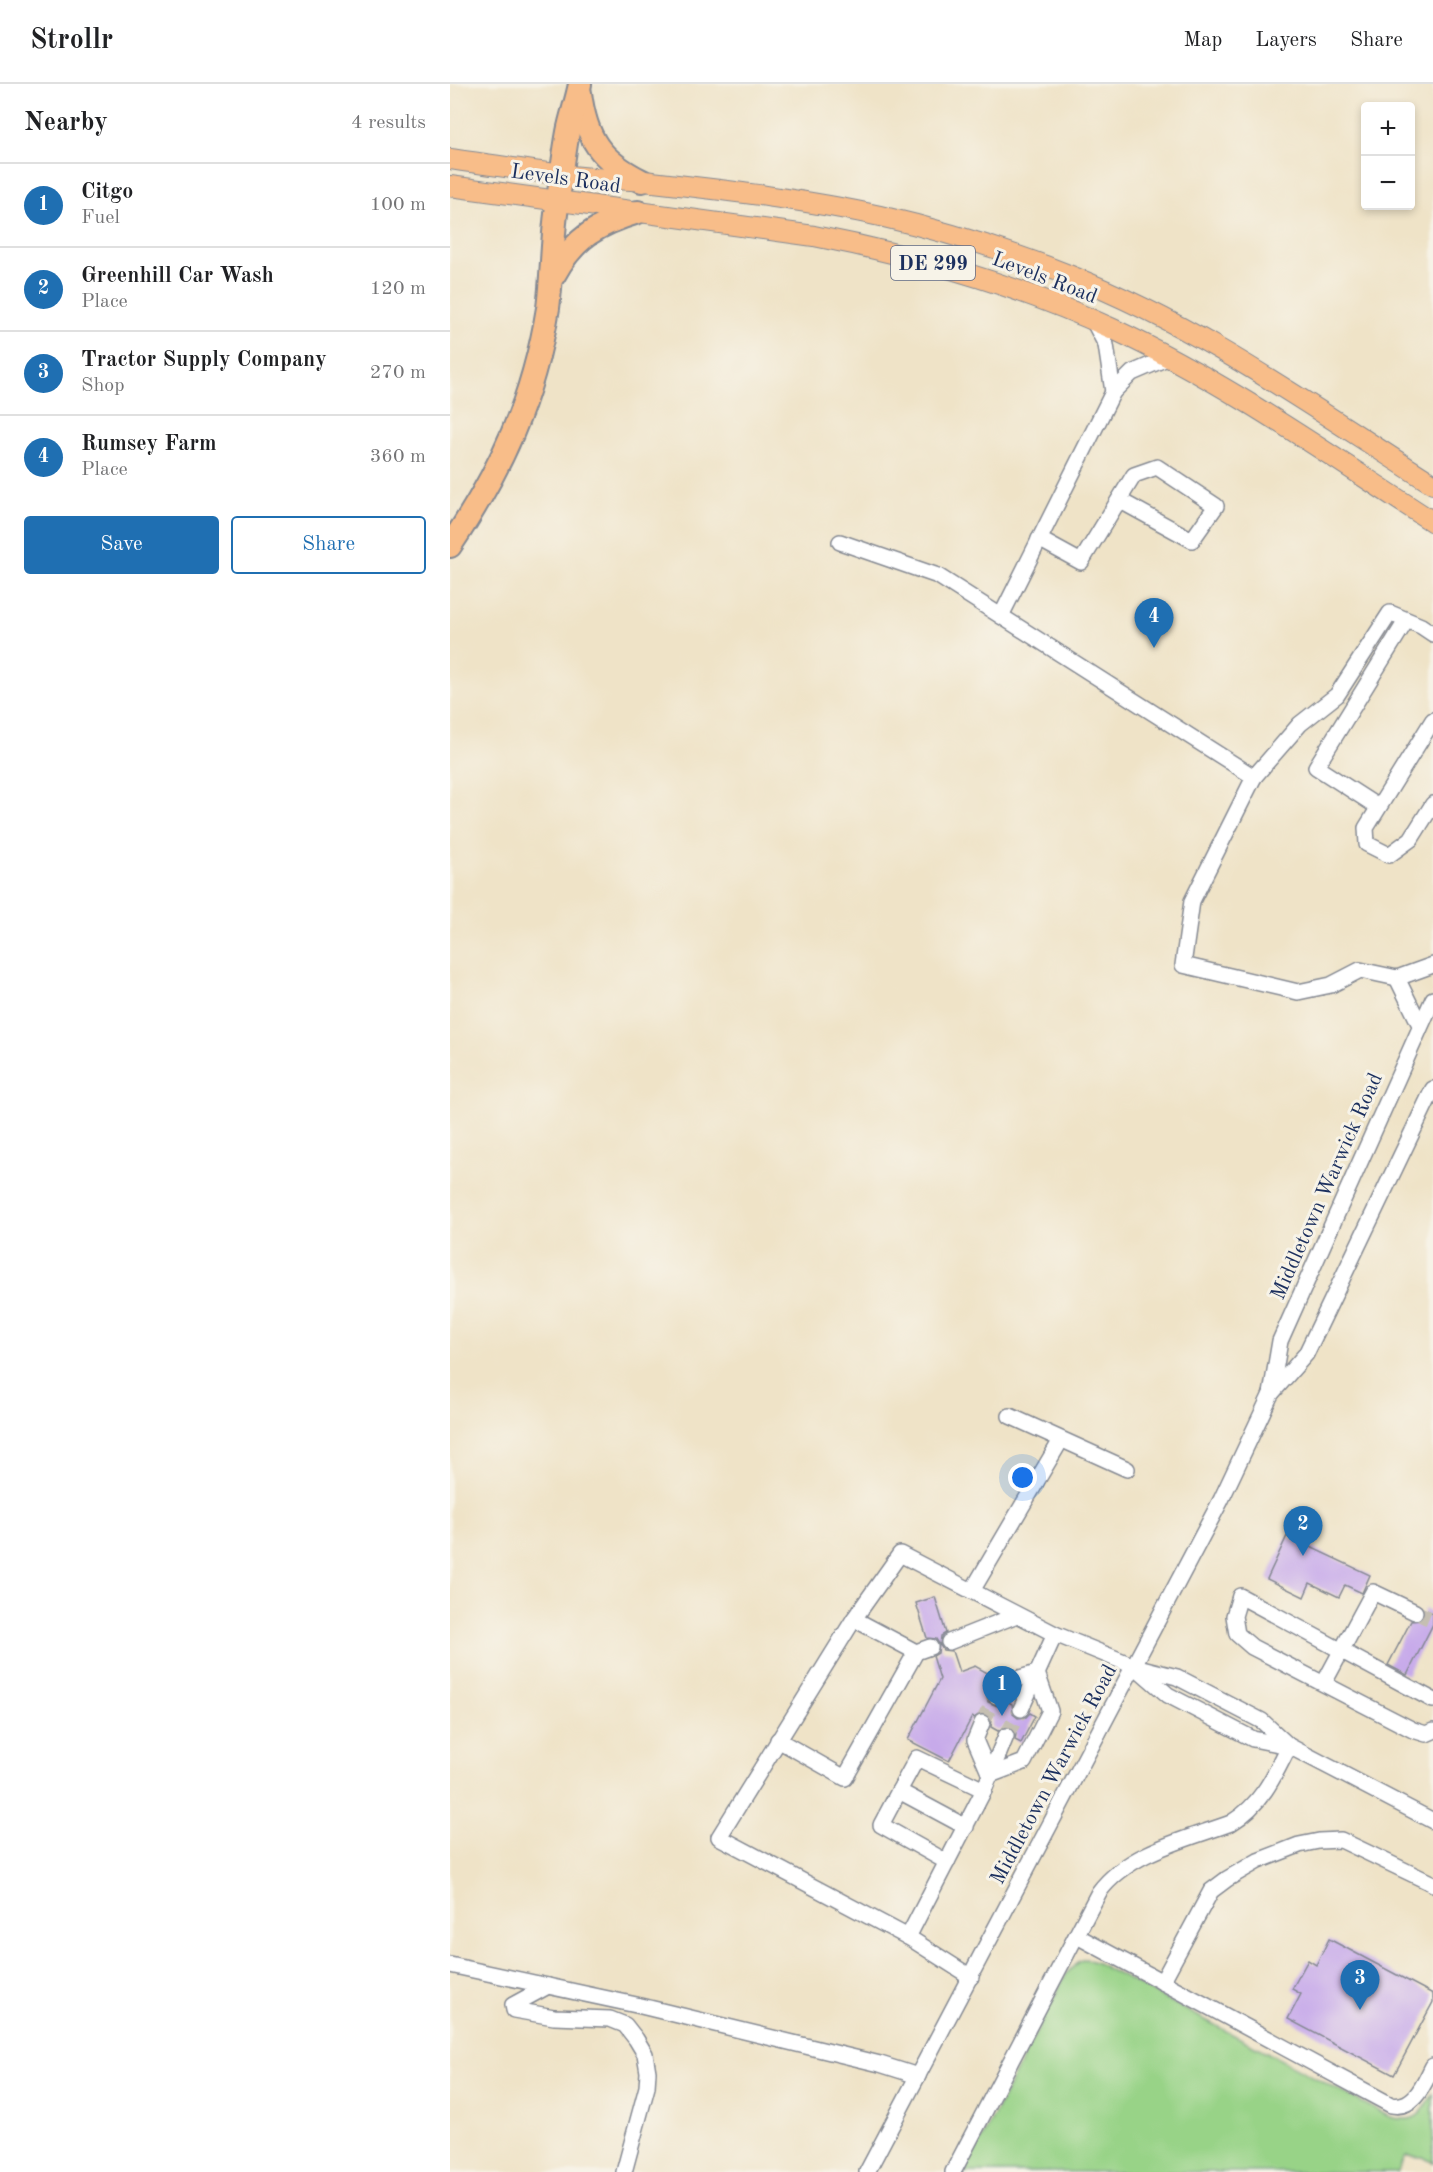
<!DOCTYPE html>
<meta charset="utf-8">
<style>
:root{--surface:#fff;--page:#f6f6f6;--text:#202124;--muted:#757577;--line:#e0e0e0;--accent:#1f6fb2}
body{margin:0;font-family:"Old Standard TT",serif;background:var(--page);color:var(--text)}
.controls{position:absolute;right:18px;top:18px;display:grid;overflow:hidden;border-radius:6px;box-shadow:0 3px 9px #0003}
.controls button{width:54px;height:54px;display:grid;place-items:center;padding:0;border:0;border-bottom:2px solid var(--line);background:var(--surface);color:var(--text);font:30px sans-serif}
.you{position:absolute;left:573px;top:1394px;width:21px;height:21px;margin:-15px;border:4px solid #fff;border-radius:50%;background:#1a73e8;box-shadow:0 0 0 9px #1a73e833}
.badge{display:grid;place-items:center;width:39px;height:39px;border-radius:50%;background:var(--accent);color:#fff;font-size:20px;font-weight:700}
.pin{position:absolute;translate:-50% -50px;filter:drop-shadow(0 2px 3px #0008)}
.pin::after{content:'';position:absolute;top:32px;width:21px;height:18px;background:inherit;clip-path:polygon(0 0,100% 0,50% 100%)}
.list{margin:0;padding:0;list-style:none}
h2{display:flex;justify-content:space-between;align-items:center;height:78px;margin:0;padding:0 24px;font-size:26px}
h2 small{font-size:20px;font-weight:400;color:var(--muted)}
.list li{display:grid;grid-template-columns:39px 1fr auto;gap:18px;align-items:center;box-sizing:border-box;height:84px;padding:0 24px;border-top:2px solid var(--line)}
.list b{display:block;font-size:22px;white-space:nowrap}
.list p{margin:0;font-size:20px;white-space:nowrap;color:var(--muted)}
.list em{font-size:20px;font-style:normal;color:var(--muted)}
.actions{display:flex;gap:12px;padding:18px 24px}
.actions a{flex:1;padding:14px 0;border:2px solid var(--accent);border-radius:6px;text-align:center;font-size:21px;color:var(--accent)}
.actions .main{background:var(--accent);color:#fff}
.map{position:relative;flex:none;width:983px;height:2088px;overflow:hidden}
header{display:flex;align-items:center;gap:36px;box-sizing:border-box;height:84px;padding:0 30px;background:var(--surface);border-bottom:2px solid var(--line)}
header strong{font-size:28px}
nav{display:flex;gap:33px;margin-inline-start:auto;font-size:21px}
main{display:flex}
aside{flex:1;background:var(--surface)}
.map>svg:first-child{display:block}
.green{fill:#98d387;stroke:#5a8172;stroke-width:1.5}
.building{fill:#c7aaea}
.lines{fill:none;stroke-linecap:round;stroke-linejoin:round}
.minor-tunnel{stroke:#c5bfb2;stroke-width:15;stroke-dasharray:15 8;stroke-linecap:butt}
.minor-casing{stroke:#858992;stroke-width:18}
.major-casing{stroke:#858992;stroke-width:22}
.highway-casing{stroke:#858992;stroke-width:26}
.minor{stroke:#fff;stroke-width:15}
.major{stroke:#f8bd89;stroke-width:20}
.highway{stroke:#f8bd89;stroke-width:22}
.labels{text-anchor:middle;stroke-width:6;stroke-linejoin:round;paint-order:stroke}
.shield{fill:#f7f3e8;stroke:#5d6a87;stroke-width:1.5}
.shield-label{font-size:20px;font-weight:bold;fill:#1b2f5e}
.street-label{font-size:21px;fill:#1b2f5e;stroke:#f7f3e8}
</style>
<header>
<strong>Strollr</strong>
<nav><a>Map</a><a>Layers</a><a>Share</a></nav>
</header>
<main>
<aside>
<h2>Nearby<small>4 results</small></h2>
<ul class="list">
<li><span class="badge">1</span><div><b>Citgo</b><p>Fuel</p></div><em>100 m</em></li>
<li><span class="badge">2</span><div><b>Greenhill Car Wash</b><p>Place</p></div><em>120 m</em></li>
<li><span class="badge">3</span><div><b>Tractor Supply Company</b><p>Shop</p></div><em>270 m</em></li>
<li><span class="badge">4</span><div><b>Rumsey Farm</b><p>Place</p></div><em>360 m</em></li>
</ul>
<div class="actions"><a class="main">Save</a><a>Share</a></div>
</aside>
<div class="map">
<svg width="983" height="2088" viewBox="0 0 983 2088">
<rect width="100%" height="100%" fill="#f7f3e8"/>
<filter id="ink" filterUnits="userSpaceOnUse"><feTurbulence type="fractalNoise" baseFrequency=".0167" numOctaves="2"/><feDisplacementMap in="SourceGraphic" scale="12" xChannelSelector="R" yChannelSelector="G"/><feConvolveMatrix kernelMatrix="1 2 1 2 8 2 1 2 1" color-interpolation-filters="sRGB"/></filter>
<filter id="wash" filterUnits="userSpaceOnUse"><feTurbulence type="fractalNoise" baseFrequency=".008" numOctaves="4" result="noise"/><feDisplacementMap in="SourceGraphic" scale="24" xChannelSelector="R" yChannelSelector="G"/><feGaussianBlur stdDeviation="1.35" result="paint"/><feColorMatrix in="noise" values="0 0 0 0 0 0 0 0 0 0 0 0 0 0 0 0 0 1.4 0 .05"/><feComposite in="paint" operator="in"/></filter>
<g filter="url(#wash)">
<rect width="100%" height="100%" fill="#efe3c7"/>
<path class="green" d="M636,1875L645,1878L940,2033C967,2040 972,2030 983,2009V2079L973,2073L956,2072L947,2088H515L616,1890L629,1877Z"/>
<g id="blocks">
<g class="building">
<polygon points="837,1452 920,1491 912,1509 895,1501 889,1513 860,1499 854,1513 817,1495"/>
<polygon points="485,1513 496,1549 491,1552 490,1561 493,1566 502,1567 509,1588 525,1582 543,1592 536,1606 538,1618 547,1622 555,1616 562,1620 563,1630 568,1634 576,1633 580,1629 585,1632 571,1659 565,1656 566,1650 563,1646 555,1642 548,1647 541,1643 542,1637 539,1633 531,1629 524,1634 522,1633 499,1677 458,1656 490,1595 483,1572 488,1569 489,1560 486,1555 477,1554 466,1519"/>
<polygon points="974,1525 983,1529 983,1540 957,1591 938,1581 961,1537 971,1536 974,1532"/>
<polygon points="879,1855 983,1910 983,1918 944,1991 838,1935 851,1910 842,1905 858,1876 866,1881"/>
</g>
</g>
</g>
<g filter="url(#ink)">
<use href="#blocks" fill-opacity="0" stroke="#858992" stroke-width="1.5"/>
<g class="lines">
<g class="minor-tunnel">
<polyline points="965,1528 983,1536"/>
<polyline points="532,1639 546,1612"/>
<polyline points="556,1652 571,1625"/>
</g>
<g class="minor-casing">
<g id="minor">
<polyline points="643,236 656,261 663,308"/>
<polyline points="589,455 631,478 684,391 707,383 766,422 742,456 669,416"/>
<polyline points="390,458 488,492 804,693 742,817 733,881 848,908 881,901 910,886 947,894"/>
<polyline points="551,532 663,308 682,289 719,273"/>
<polyline points="983,636 916,744 917,760 939,771 961,755 983,720"/>
<polyline points="804,693 850,640 887,611 940,529 971,542 983,550"/>
<polyline points="928,723 866,683 956,537"/>
<polyline points="970,941 947,894 983,881"/>
<polyline points="821,1310 856,1270 983,1005"/>
<polyline points="560,1332 677,1385"/>
<polyline points="522,1507 611,1356"/>
<polyline points="404,1535 466,1568"/>
<polyline points="499,1558 567,1531"/>
<polyline points="687,1584 718,1611 803,1655 839,1662"/>
<polyline points="874,1599 923,1508 965,1528"/>
<polyline points="983,1616 790,1512 784,1532 787,1550 802,1563 963,1646 976,1650 983,1647"/>
<polyline points="571,1625 605,1550"/>
<polyline points="532,1639 525,1656 540,1691 574,1678 600,1627 587,1589 552,1599 546,1612"/>
<polyline points="328,1656 395,1694 466,1568 480,1563"/>
<polyline points="449,1707 467,1674 534,1706"/>
<polyline points="497,1778 431,1741 449,1707 516,1743"/>
<path d="M627,1852L941,2021C965,2026 974,1999 983,1982"/>
<polyline points="458,1853 534,1706 556,1652"/>
<polyline points="0,1881 191,1922 430,1980 468,1992"/>
<polyline points="521,1893 458,1853 269,1753 404,1535 450,1470 605,1550 684,1582 727,1593 812,1637 839,1662 983,1737"/>
<polyline points="712,1898 761,1807 777,1795 808,1777 849,1761 869,1757 891,1756 983,1800"/>
<polyline points="98,1902 63,1921 64,1926 104,1933 160,1935 175,1941 186,1955 195,1970 198,1988 197,2003 174,2088"/>
<polyline points="417,2088 771,1416 821,1310 830,1257 983,915"/>
<path d="M503,2088L649,1808C679,1768 735,1756 781,1739C811,1721 824,1693 839,1662"/>
</g>
</g>
<g class="major-casing">
<g id="major">
<path d="M0,75C44,81 87,88 131,93C152,95 173,95 194,97C272,106 354,115 430,132C495,147 559,167 621,192C751,243 866,326 983,400"/>
<path d="M0,102L364,152C467,172 568,201 663,245C776,298 879,371 983,438"/>
</g>
</g>
<g class="highway-casing">
<g id="highway">
<path d="M130,9C136,55 150,76 192,97"/>
<path d="M104,191C124,154 148,140 188,128"/>
<path d="M0,462C51,386 83,316 98,224C102,193 102,161 106,130C110,103 113,75 118,48C121,32 127,16 130,0"/>
</g>
</g>
<use href="#minor" class="minor"/>
<use href="#major" class="major"/>
<use href="#highway" class="highway"/>
</g>
</g>
<g class="labels">
<rect class="shield" x="441" y="162" width="84" height="34" rx="4.5"/>
<g class="shield-label">
<text x="483" y="186">DE 299</text>
</g>
<g class="street-label">
<text transform="translate(116 94) rotate(8)" y="7">Levels Road</text>
<text transform="translate(595 193) rotate(21)" y="7">Levels Road</text>
<text transform="translate(876 1102) rotate(-66)" y="7">Middletown Warwick Road</text>
<text transform="translate(603 1690) rotate(-62)" y="7">Middletown Warwick Road</text>
</g>
</g>
</svg>
<div class="controls">
<button>+</button>
<button>−</button>
</div>
<div class="you"></div>
<div class="pin badge" style="left:552px;top:1632px">1</div>
<div class="pin badge" style="left:853px;top:1472px">2</div>
<div class="pin badge" style="left:910px;top:1926px">3</div>
<div class="pin badge" style="left:704px;top:564px">4</div>
</div>
</main>
